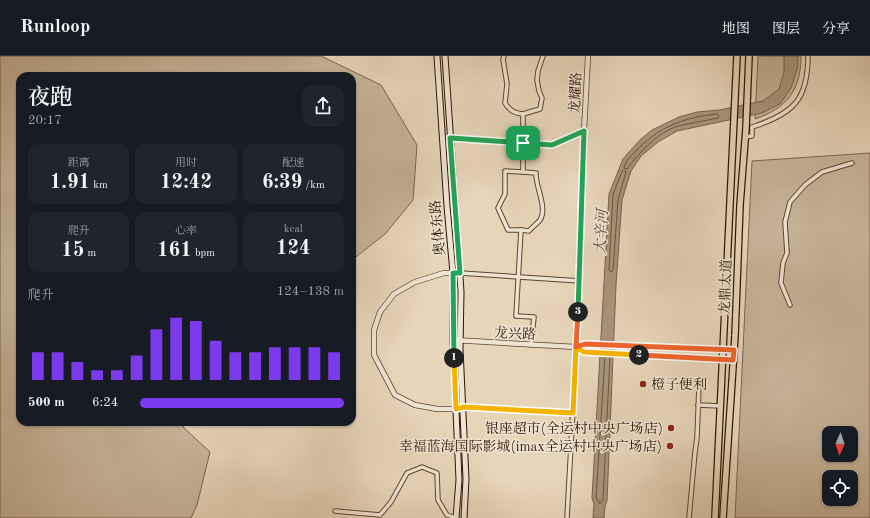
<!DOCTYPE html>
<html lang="zh">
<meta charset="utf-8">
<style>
body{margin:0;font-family:"Old Standard TT","Noto Serif SC",serif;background:#20242c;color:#f1f3f6;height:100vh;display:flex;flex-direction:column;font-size:15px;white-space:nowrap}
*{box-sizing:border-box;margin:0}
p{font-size:13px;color:#9ea1a6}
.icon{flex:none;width:22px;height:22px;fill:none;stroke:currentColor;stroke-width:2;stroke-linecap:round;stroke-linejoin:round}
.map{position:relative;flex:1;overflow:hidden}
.panel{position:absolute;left:16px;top:16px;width:340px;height:354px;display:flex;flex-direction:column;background:#171b24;border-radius:12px;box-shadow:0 1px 3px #0004}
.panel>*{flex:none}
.needle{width:26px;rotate:183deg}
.tools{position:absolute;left:822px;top:370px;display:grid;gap:8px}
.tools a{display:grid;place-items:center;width:36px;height:36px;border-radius:8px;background:#171b24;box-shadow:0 1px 3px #0004;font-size:20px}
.pin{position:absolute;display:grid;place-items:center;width:34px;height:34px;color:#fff;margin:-17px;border-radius:8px;box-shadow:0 2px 6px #0006}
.km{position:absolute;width:20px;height:20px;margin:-10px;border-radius:50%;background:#222;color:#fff;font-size:11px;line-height:20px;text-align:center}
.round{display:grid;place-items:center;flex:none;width:42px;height:42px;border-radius:12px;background:#20242c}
.overview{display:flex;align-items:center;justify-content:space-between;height:68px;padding:0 12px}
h1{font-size:22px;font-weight:600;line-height:30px}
.stats{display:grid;grid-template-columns:repeat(3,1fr);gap:6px;height:68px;padding:4px 12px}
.stats div{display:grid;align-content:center;border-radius:10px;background:#20242c;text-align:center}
.stats b{font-size:20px;font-weight:600}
.stats small{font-size:11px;font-weight:400}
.stats p{font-size:11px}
.chart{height:112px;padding:8px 12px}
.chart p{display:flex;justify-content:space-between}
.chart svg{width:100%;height:72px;margin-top:4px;stroke:#7c3aed;stroke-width:6}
ul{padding:0 12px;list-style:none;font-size:13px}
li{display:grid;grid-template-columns:64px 48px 1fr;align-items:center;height:30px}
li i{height:10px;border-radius:5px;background:#7c3aed}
header{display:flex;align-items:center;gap:24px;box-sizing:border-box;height:56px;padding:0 20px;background:#171b24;border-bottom:1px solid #363941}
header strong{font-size:19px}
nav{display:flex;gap:22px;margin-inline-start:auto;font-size:14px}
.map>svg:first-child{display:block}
.green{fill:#c7b49a;stroke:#7a644d;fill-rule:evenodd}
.water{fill:#a8947b;stroke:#77614a}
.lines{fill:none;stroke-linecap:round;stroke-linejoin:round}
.shore{stroke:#6a543e;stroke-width:1}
.minor-casing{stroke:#5c452e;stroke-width:5.5}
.tertiary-casing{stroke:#5c452e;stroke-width:6}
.secondary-casing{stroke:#2d1500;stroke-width:7}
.primary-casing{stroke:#2d1500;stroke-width:8}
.minor{stroke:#efe4d2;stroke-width:3.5}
.tertiary{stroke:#efe4d2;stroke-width:4.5}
.secondary{stroke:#efe4d2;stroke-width:5}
.primary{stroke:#e7d5ba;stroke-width:5.5}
.split-1-casing{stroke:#fff;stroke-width:8}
.split-2-casing{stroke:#fff;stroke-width:8}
.split-3-casing{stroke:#fff;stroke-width:8}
.split-4-casing{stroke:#fff;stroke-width:8}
.split-1{stroke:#22a559;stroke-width:5}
.split-2{stroke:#f5b400;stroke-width:5}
.split-3{stroke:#f0652b;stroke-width:5}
.split-4{stroke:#22a559;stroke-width:5}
.poi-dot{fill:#8f2418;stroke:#efe4d2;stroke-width:1.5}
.labels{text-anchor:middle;stroke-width:3;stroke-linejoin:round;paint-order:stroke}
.street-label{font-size:14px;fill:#2d1500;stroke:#efe4d2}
.poi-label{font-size:14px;fill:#2d1500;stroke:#efe4d2;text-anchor:end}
.water-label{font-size:15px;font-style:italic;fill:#5e4831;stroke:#efe4d2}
</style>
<header>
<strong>Runloop</strong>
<nav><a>地图</a><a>图层</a><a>分享</a></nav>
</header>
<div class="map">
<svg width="870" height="462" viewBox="0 0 870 462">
<rect width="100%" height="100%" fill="#e7d5ba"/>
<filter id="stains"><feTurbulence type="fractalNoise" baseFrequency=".005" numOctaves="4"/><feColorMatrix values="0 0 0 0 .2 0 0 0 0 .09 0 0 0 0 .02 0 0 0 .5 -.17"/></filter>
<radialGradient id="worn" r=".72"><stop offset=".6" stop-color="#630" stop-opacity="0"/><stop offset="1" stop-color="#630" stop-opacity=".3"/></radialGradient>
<g class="green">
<path d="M0,0H321L381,29L417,89L413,144L385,178L352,204V20H20V366H185L183,371L210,396L197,449L191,462H0Z"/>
<path d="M758,0H801C801,34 787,52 755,63Z"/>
<path d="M870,97V462H735L752,105ZM829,377H851V399H829ZM829,421H851V443H829Z"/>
</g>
<path class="water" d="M784,0H798V10L791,32L780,48L762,57L677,75L658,86L641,100L631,115L622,144L616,229L607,445L605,450L604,462H593L594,448L592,442L609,138L623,103L640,84L652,74L679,61L697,56L719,54L763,45L779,33L784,16Z"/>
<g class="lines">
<g class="shore">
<path d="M717,58L719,60L718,62C704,65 689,67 675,71C656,78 640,96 627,113L624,112C625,105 631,100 636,95C658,71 685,61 717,58Z"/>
<path d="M624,114L626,116L618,144L613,214L611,216L609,214L613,139L622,115Z"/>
<path d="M605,300L596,442L600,448L603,444L610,300"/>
</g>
<defs>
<g id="minor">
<path d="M504,0L503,3L507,28L505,47C510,55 514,57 523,58"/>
<path d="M745,81L752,80V71C793,58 808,44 808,0"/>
<path d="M521,174L529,175C532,171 537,168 540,164C548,152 535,130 536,117L523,116"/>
<path d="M453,217H460L580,225"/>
<path d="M790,249L781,227L783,207L787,197L785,166L790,146L805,129L822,116L852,107"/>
<path d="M531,289L534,261L516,260L521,174H508L498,152L505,138V115L523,116V58L540,53L542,42L539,35L537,24L538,15L543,0"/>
<path d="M698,349L721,350"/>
<path d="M456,353L464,351L573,357"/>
<path d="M335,455L380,459L391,446L407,417L422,411L437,417L438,444L447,459L456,462"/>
<path d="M567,462L580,225L584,75"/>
<path d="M689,462L695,396L697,382L699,330"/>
</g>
<g id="tertiary">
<path d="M450,82L552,89L584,75L588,0"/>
<path d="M453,217H444L415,226L394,238L380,256L374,274V299L395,339L415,349L437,353H456"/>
<path d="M453,284L576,291L585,288L734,294"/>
<path d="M576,291L584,296H589L733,304"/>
</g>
<g id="secondary">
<path d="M437,0L447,150L453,217V284L459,424L456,462"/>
<path d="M445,0L461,236L460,293L466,423L464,462"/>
</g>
<g id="primary">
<path d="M715,462L737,0"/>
<path d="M723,462L735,280L740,149L746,72L749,0"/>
</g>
</defs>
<use href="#minor" class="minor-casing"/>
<use href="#tertiary" class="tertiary-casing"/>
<use href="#secondary" class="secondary-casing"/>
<use href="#primary" class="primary-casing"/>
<use href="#minor" class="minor"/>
<use href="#tertiary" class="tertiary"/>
<use href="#secondary" class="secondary"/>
<use href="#primary" class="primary"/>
</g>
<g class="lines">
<defs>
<path id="split-1" d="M454,302L453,217H460L450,82L523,87"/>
<path id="split-2" d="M454,302L456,353L464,351L573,357L576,291L584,296L639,299"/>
<path id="split-3" d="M578,256L576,291L585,288L734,294L733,304L639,299"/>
<path id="split-4" d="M523,87L552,89L584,75L578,256"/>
</defs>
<use href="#split-1" class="split-1-casing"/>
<use href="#split-2" class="split-2-casing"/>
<use href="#split-3" class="split-3-casing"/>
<use href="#split-4" class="split-4-casing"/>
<use href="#split-1" class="split-1"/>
<use href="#split-2" class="split-2"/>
<use href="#split-3" class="split-3"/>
<use href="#split-4" class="split-4"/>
</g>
<g class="poi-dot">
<circle cx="643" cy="328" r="4"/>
<circle cx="671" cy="372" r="4"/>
<circle cx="670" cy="390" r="4"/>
</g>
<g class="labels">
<g class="street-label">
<text transform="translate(575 37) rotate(-87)" y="5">龙耀路</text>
<text transform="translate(437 172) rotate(-95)" y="5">奥体东路</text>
<text transform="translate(725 231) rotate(-88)" y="5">龙鼎大道</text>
<text transform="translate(515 277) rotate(3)" y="5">龙兴路</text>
</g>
<g class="poi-label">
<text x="651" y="333" text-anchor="start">橙子便利</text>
<text x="663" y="377">银座超市(全运村中央广场店)</text>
<text x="662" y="395">幸福蓝海国际影城(imax全运村中央广场店)</text>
</g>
<g class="water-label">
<text transform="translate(601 176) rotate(-87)" y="5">大辛河</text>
</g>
</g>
<rect width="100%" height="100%" filter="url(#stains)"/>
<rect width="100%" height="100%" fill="url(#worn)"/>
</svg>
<div class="tools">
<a><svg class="needle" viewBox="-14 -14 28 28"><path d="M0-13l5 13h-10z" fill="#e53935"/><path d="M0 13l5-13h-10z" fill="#9ea1a6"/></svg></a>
<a><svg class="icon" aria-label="locate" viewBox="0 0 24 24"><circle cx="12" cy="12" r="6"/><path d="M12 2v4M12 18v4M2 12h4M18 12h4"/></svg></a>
</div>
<div class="pin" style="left:523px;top:87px;background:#1e9e55"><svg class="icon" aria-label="arrive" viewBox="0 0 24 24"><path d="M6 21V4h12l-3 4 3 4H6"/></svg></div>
<b class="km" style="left:454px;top:302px">1</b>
<b class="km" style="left:639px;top:299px">2</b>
<b class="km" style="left:578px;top:256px">3</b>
<section class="panel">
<div class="overview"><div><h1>夜跑</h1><p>20:17</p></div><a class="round"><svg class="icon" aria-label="share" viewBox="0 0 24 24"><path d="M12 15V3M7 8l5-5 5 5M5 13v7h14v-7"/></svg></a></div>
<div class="stats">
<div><p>距离</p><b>1.91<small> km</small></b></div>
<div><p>用时</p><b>12:42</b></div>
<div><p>配速</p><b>6:39<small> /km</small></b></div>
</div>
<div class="stats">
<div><p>爬升</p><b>15<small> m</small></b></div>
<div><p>心率</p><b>161<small> bpm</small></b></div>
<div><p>kcal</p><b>124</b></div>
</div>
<div class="chart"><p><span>爬升</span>124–138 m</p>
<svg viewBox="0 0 160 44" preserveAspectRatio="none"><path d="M5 44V27M15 44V27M25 44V33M35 44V38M45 44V38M55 44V29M65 44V13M75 44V6M85 44V8M95 44V20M105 44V27M115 44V27M125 44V24M135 44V24M145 44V24M155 44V27"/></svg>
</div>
<ul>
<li><b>500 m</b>6:24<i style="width:100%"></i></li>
</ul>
</section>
</div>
